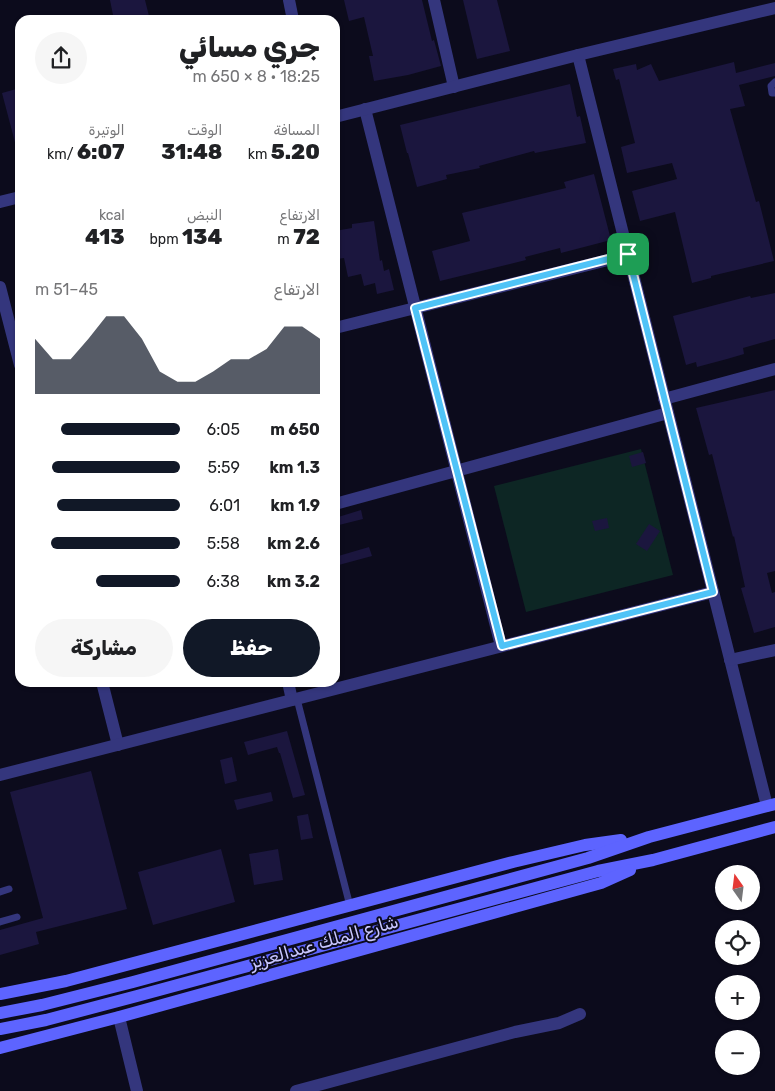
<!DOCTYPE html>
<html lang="ar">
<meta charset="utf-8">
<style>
body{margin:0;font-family:Rubik,Vazirmatn,sans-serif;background:#f6f6f6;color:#202124;direction:rtl;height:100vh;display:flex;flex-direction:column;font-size:19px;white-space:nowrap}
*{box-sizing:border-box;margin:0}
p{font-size:16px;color:#757577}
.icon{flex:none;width:28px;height:28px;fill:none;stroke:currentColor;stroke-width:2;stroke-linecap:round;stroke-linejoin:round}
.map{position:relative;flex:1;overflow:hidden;direction:ltr}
.drawer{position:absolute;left:15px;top:15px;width:325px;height:672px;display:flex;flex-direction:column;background:#fff;border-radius:15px;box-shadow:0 1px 4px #0004;direction:rtl}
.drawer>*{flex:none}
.needle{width:32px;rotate:346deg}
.controls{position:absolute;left:715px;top:865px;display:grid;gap:10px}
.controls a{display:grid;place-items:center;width:45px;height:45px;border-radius:50%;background:#fff;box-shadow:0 1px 4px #0004;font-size:25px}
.pin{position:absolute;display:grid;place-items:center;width:42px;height:42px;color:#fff;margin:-21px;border-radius:10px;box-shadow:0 2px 8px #0006}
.round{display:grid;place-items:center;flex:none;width:52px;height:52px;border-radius:26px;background:#f6f6f6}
.head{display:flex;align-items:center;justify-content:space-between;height:85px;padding:0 20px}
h1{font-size:28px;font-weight:800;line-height:38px}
.stats{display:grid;grid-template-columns:repeat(3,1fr);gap:8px;height:85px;padding:5px 20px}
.stats div{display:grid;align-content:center}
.stats b{font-size:21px;font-weight:800}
.stats small{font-size:14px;font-weight:400}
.stats p{font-size:14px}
.chart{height:140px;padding:10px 20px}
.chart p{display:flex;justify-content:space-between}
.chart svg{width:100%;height:90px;margin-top:5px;fill:#111827;opacity:.7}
.primary-button{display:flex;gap:10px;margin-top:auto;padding:10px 20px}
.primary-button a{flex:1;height:58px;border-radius:30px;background:#111827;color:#fff;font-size:20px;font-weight:800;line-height:58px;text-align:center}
.primary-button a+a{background:#f6f6f6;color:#202124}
ul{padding:0 20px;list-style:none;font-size:16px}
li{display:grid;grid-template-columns:80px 60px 1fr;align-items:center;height:38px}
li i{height:12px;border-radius:6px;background:#111827}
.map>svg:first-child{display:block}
.green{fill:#0d2624}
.building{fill:#1b163e}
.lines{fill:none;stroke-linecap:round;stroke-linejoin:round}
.lane{stroke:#34367d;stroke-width:7}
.street{stroke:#34367d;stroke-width:12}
.secondary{stroke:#5d64ff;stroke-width:12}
.route-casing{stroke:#fff;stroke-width:10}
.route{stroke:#4fc3f7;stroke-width:6}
.labels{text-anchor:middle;stroke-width:4;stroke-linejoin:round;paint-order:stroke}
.street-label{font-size:18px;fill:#c8c6ff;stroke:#0c0b1c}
</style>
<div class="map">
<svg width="775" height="1091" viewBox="0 0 775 1091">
<rect width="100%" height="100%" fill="#0c0b1c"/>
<path class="green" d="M641,449L673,575L526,612L494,486Z"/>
<g class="building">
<path d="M110,0H145L150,20H114Z"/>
<path d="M344,0H422L432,41L434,40L441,66L408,75L374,81L369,56H373L364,17L349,21Z"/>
<path d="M463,0H497L510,51L477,59Z"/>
<path d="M734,62L736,73L775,63V76L739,85L745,106L730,109L756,202L759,201L774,261L711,276V278L692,283L675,212L640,221L632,191L677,179L672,163L627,173L621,147L635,143L619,79L616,80L613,69L636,64L637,70L651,64L659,81Z"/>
<path d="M570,84L577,117L580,116L586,143L535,153L534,151L479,166L480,168L446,175L447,179L417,187L408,153H407L400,125Z"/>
<path d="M20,88V149L17,150L2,93Z"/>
<path d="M594,174L611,240L561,253L560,248L525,257L526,260L440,281L432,251L470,241L462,213L566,188L564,182Z"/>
<path d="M374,221L380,261L382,260L384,271L389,269L394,290L377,294L375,283L364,286L361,274L348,277L344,258L337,259L335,244V231L352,228V224Z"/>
<path d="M775,293V339L743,348L744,354L727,359L697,367L696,362L686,365L673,316L750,296L751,298Z"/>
<path d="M775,390V571L767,573L772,593L775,592V627L754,633L741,588L745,587L734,536L733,537L712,454L709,455L696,408Z"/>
<path d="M643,452L646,463L632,467L629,456Z"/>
<path d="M361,510L363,519L335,526V518Z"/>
<path d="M607,518L609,528L595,531L592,521Z"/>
<path d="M649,524L660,531L647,551L636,544Z"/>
<path d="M369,547L372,556L335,566V557Z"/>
<path d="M287,731L305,795L293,798L280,753H279L277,747L248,755L244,742Z"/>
<path d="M232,757L237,781L225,784L220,760Z"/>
<path d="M91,771L127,909L36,932L39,944L0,955V930L43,918L10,792Z"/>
<path d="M271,792L273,801L237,810L234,800Z"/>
<path d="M308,814L313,838L301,840L297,816Z"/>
<path d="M221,849L235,902L153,925L138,872Z"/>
<path d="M278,849L283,880L254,885L249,854Z"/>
</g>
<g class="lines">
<g class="lane">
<path d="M775,82L771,86L772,93H775"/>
<path d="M297,699L350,906"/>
<path d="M0,892L9,889"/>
<path d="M0,922L17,917"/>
</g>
<g class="street">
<path d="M289,0L293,20"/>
<path d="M434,0L454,87"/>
<path d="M578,55L767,806"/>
<path d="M365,109L501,646"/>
<path d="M335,117L578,55L775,8"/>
<path d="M0,202L20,197"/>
<path d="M0,287L20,365"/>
<path d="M335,328L628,255"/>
<path d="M664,399L775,369"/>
<path d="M335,504L668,413"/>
<path d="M730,660L775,650"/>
<path d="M102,682L118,745"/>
<path d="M288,682L292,700"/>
<path d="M0,775L713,592"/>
<path d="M119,1017L137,1091"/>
<path d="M296,1091L515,1032L559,1023L580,1014"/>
</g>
<g class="secondary">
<path d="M0,994L66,981L513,862L585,845L621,840"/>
<path d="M0,1013L42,1005L133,982L588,858L649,837L775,804"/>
<path d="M0,1029L46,1020L137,996L598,871L653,860L775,827"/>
<path d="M0,1048L119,1017L601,883L630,870"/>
</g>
</g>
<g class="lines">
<defs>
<path id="route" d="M628,254L713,592L502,646L415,308Z"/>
</defs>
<use href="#route" class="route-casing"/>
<use href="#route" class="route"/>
</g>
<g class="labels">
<g class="street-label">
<text transform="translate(324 942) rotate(-16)" y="6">شارع الملك عبدالعزيز</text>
</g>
</g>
</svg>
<div class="controls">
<a><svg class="needle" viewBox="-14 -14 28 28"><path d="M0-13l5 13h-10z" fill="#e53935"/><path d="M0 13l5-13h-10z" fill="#757577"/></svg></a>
<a><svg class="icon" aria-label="locate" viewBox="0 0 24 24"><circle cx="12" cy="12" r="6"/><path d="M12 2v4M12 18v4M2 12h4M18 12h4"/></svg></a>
<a>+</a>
<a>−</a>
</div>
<div class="pin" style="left:628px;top:254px;background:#1e9e55"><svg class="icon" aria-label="arrive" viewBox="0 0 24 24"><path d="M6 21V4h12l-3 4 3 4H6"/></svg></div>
<section class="drawer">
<div class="head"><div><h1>جري مسائي</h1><p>18:25 · 8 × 650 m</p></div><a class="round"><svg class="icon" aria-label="share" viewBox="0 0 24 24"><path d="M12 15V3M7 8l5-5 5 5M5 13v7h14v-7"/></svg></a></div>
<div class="stats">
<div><p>المسافة</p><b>5.20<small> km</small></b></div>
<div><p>الوقت</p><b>31:48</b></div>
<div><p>الوتيرة</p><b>6:07<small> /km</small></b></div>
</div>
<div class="stats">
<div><p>الارتفاع</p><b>72<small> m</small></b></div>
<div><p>النبض</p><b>134<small> bpm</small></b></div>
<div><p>kcal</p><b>413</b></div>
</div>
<div class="chart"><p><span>الارتفاع</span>45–51 m</p>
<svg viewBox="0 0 160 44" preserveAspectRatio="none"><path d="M0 44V17L10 27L20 27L30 17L40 6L50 6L60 17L70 33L80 38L90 38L100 33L110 27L120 27L130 22L140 11L150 11L160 17V44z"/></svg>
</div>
<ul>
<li><b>650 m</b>6:05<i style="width:82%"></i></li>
<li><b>1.3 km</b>5:59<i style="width:88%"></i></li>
<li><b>1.9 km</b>6:01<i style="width:85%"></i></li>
<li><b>2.6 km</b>5:58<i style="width:89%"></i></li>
<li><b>3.2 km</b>6:38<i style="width:58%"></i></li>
</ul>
<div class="primary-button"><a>حفظ</a><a>مشاركة</a></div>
</section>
</div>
